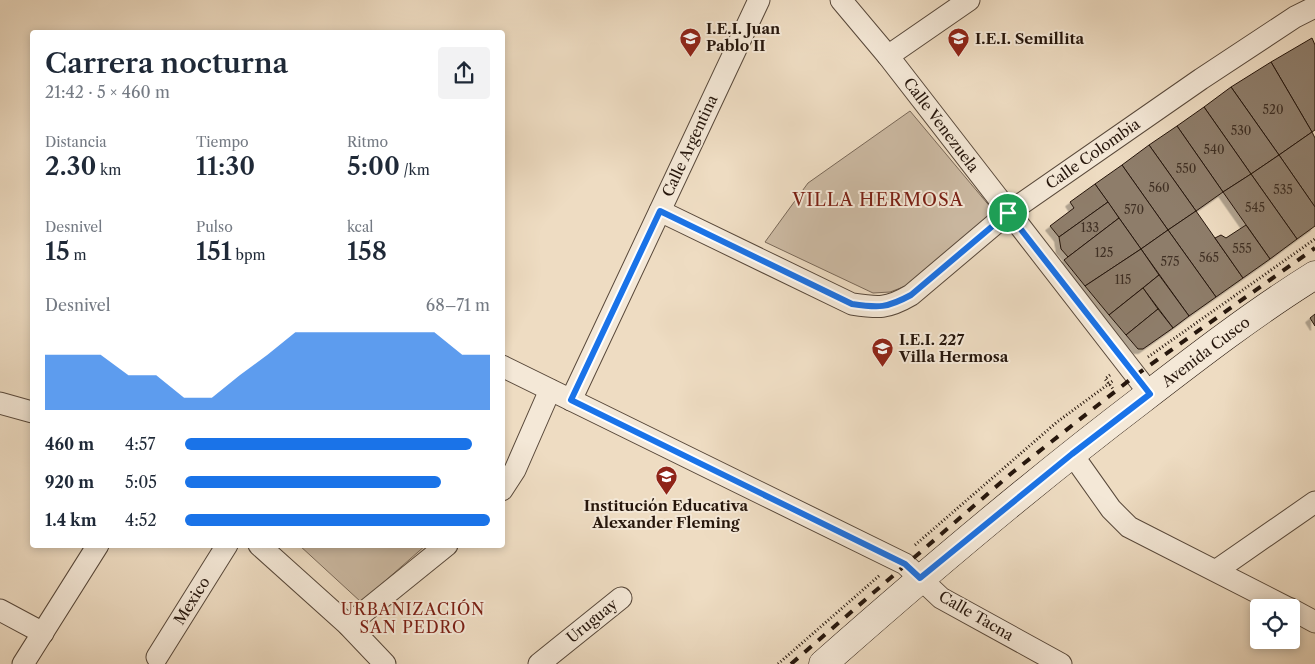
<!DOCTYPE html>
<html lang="es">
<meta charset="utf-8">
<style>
body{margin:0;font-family:"Libre Caslon Text",serif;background:#f2f2f3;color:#1f2937;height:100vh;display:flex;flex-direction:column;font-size:19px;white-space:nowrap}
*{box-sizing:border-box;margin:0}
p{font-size:16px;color:#747a83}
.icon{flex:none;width:28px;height:28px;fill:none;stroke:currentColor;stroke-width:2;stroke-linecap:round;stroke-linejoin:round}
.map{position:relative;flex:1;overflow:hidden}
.drawer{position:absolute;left:30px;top:30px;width:475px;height:518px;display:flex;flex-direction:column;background:#fff;border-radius:5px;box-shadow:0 2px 8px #0003}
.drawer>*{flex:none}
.buttons{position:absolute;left:1250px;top:599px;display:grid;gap:10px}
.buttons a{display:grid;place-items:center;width:50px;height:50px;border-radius:5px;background:#fff;box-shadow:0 2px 8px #0003;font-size:25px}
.pin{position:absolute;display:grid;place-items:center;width:42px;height:42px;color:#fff;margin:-21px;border:2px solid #fff;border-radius:50%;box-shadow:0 1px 5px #0007}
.round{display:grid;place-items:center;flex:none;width:52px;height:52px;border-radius:5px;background:#f2f2f3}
.summary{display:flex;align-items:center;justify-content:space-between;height:85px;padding:0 15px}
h1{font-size:28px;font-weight:600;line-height:38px}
.figures{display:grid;grid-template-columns:repeat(3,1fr);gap:8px;height:85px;padding:5px 15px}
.figures div{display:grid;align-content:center}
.figures b{font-size:25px;font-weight:600}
.figures small{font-size:14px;font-weight:400}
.figures p{font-size:14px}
.chart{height:140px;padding:10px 15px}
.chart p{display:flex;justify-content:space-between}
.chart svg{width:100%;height:90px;margin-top:5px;fill:#1a73e8;opacity:.7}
ul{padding:0 15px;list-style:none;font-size:16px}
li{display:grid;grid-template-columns:80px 60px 1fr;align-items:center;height:38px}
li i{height:12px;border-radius:6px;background:#1a73e8}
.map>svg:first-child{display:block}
.green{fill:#ccbaa3;stroke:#796858}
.building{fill:#8e7d6b;stroke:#26160c;filter:url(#shadow)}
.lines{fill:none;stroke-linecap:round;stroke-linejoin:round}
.minor-casing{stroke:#58483a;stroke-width:23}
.secondary-casing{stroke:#26160c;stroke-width:29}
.path{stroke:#26160c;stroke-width:3;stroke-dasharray:1 2.5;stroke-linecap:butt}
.minor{stroke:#f4e8d7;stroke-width:21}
.secondary{stroke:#f4e8d7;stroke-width:28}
.rail{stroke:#26160c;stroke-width:4;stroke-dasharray:9 9;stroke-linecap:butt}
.route-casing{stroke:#fff;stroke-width:10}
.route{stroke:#1a73e8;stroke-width:6}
.labels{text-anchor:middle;stroke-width:4;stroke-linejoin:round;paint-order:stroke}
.number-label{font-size:12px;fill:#403024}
.poi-label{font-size:15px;font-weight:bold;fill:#26160c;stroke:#f4e8d7;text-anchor:start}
.street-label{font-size:15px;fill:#26160c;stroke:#f4e8d7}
.neighbourhood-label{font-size:16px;letter-spacing:1px;fill:#7a1f14;stroke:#f4e8d7}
.quarter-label{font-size:18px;letter-spacing:1px;fill:#7a1f14;stroke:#f4e8d7}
</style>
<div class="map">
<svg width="1315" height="664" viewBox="0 0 1315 664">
<defs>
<filter id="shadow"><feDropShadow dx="-4.5" dy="4.5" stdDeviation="0" flood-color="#0004"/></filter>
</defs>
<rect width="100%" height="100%" fill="#eedcc2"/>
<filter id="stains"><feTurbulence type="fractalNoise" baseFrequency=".004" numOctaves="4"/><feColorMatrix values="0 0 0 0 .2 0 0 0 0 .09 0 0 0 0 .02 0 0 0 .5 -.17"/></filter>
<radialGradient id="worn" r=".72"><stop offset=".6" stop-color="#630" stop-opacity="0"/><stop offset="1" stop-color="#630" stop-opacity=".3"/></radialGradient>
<g class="green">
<path d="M910,111L997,215L906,286L890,292L873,293L765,242L808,183Z"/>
<path d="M299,545H426L361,602Z"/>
</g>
<g class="building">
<path d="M1312,38L1315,45V130L1312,132L1271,62Z"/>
<path d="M1271,62L1312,132L1279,155L1231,87Z"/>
<path d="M1231,87L1279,155L1251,174L1204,107Z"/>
<path d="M1204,107L1251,174L1223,192L1177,126Z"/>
<path d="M1177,126L1223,192L1196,211L1149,145Z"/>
<path d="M1312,132L1315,138V207L1279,155Z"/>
<path d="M1149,145L1196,211L1168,230L1122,165Z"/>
<path d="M1279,155L1315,207V226L1297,239L1251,174Z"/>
<path d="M1122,165L1168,230L1141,249L1095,184Z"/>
<path d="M1251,174L1297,239L1270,259L1223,192Z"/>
<path d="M1095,184L1108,202L1059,237L1050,226L1074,208L1070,202Z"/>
<path d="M1108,202L1119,218L1068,257L1061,249L1059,237Z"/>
<path d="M1196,211L1243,278L1216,297L1168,230Z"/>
<path d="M1119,218L1141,249L1085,286L1064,260Z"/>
<path d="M1246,225L1270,259L1243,278L1215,238L1221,235L1226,238Z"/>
<path d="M1168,230L1216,297L1189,316L1141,249Z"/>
<path d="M1141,249L1159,275L1109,315L1085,286Z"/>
<path d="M1159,275L1189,316L1173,328L1143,288Z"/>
<path d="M1143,288L1158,309L1126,335L1109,315Z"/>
<path d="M1158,309L1173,328L1143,349H1138L1126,335Z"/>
<path d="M1315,314V326L1310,318Z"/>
</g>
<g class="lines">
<defs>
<g id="minor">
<path d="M841,0L888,56L1150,394"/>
<path d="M888,56L969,0"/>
<path d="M660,211L852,304C879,308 887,309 911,295L1008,213L1201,79L1295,17L1315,7"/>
<path d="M502,366L905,564L941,598L1061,664"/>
<path d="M571,400L759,0"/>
<path d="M0,403L32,412"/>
<path d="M1072,454L1111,509L1129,527L1288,608"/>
<path d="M502,490L515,470L550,390"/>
<path d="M259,545L348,625L385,664"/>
<path d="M1217,570L1315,502"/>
<path d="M1291,609L1315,622"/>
<path d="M0,610L43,633"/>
<path d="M348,625L447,545"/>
<path d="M157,657L227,545"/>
<path d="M23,664L98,545"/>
<path d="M539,664L621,598"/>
</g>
<path id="secondary" d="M823,664C926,573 1031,484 1140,401C1197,357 1254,313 1315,275"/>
</defs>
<use href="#minor" class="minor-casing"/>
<use href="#secondary" class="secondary-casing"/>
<g class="path">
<path d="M1148,357L1315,239"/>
<path d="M1110,375L1105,379L1114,390"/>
<path d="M915,545L1057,422L1114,380"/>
<path d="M778,664L880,575"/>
</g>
<use href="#minor" class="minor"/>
<use href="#secondary" class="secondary"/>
<path class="rail" d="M791,664L1013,472L1136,375L1315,248"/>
</g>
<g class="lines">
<defs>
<path id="route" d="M660,211L852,304C879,308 887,308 911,295L1008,213L1150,394L1072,454L920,578L905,564L571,400Z"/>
</defs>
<use href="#route" class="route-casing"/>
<use href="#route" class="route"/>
</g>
<defs>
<symbol id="school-pin" viewBox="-11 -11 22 30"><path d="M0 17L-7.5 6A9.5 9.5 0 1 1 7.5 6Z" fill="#8f2418" stroke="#f4e8d7"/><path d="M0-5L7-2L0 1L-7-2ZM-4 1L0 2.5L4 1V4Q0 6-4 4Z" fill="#fff"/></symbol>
</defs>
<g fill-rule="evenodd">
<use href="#school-pin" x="678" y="26" width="25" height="34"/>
<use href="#school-pin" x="946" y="26" width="25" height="34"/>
<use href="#school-pin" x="870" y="336" width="25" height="34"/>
<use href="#school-pin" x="654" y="464" width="25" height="34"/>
</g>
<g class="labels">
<g class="number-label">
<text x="1273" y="114">520</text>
<text x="1241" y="135">530</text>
<text x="1214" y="154">540</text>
<text x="1186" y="173">550</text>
<text x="1159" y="192">560</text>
<text x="1283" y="194">535</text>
<text x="1255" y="212">545</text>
<text x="1134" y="214">570</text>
<text x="1090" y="232">133</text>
<text x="1242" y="253">555</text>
<text x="1104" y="257">125</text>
<text x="1209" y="262">565</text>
<text x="1170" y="266">575</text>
<text x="1123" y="284">115</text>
</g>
<g class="poi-label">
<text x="706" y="34">I.E.I. Juan<tspan x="706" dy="17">Pablo II</tspan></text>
<text x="975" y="44">I.E.I. Semillita</text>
<text x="899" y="345">I.E.I. 227<tspan x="899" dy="17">Villa Hermosa</tspan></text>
<text x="666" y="511" text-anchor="middle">Institución Educativa<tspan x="666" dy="17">Alexander Fleming</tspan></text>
</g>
<g class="street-label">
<text transform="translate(941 125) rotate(53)" y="5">Calle Venezuela</text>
<text transform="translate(690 146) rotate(-65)" y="5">Calle Argentina</text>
<text transform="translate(1093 154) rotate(-35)" y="5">Calle Colombia</text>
<text transform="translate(1206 352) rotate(-37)" y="5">Avenida Cusco</text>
<text transform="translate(192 601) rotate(-58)" y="5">Mexico</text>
<text transform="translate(976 616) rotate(30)" y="5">Calle Tacna</text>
<text transform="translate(592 621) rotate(-39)" y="5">Uruguay</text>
</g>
<g class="neighbourhood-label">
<text x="413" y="615">URBANIZACIÓN<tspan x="413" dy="18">SAN PEDRO</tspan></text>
</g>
<g class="quarter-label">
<text x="878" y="206">VILLA HERMOSA</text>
</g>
</g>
<rect width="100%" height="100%" filter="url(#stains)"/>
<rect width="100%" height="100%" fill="url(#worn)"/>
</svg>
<div class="buttons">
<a><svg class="icon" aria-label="locate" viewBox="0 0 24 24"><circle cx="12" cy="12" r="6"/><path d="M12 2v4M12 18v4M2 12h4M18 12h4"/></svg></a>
</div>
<div class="pin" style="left:1008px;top:213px;background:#1e9e55"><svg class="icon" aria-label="arrive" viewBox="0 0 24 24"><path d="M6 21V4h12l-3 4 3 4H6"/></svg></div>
<section class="drawer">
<div class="summary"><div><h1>Carrera nocturna</h1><p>21:42 · 5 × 460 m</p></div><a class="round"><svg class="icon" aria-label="share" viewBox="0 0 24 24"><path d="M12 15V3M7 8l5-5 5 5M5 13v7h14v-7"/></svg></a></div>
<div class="figures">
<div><p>Distancia</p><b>2.30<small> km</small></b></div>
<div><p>Tiempo</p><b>11:30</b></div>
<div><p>Ritmo</p><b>5:00<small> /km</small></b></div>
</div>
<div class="figures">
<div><p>Desnivel</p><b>15<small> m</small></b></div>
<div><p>Pulso</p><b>151<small> bpm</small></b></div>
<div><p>kcal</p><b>158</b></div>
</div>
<div class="chart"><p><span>Desnivel</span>68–71 m</p>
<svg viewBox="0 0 160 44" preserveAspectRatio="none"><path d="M0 44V17L10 17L20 17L30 27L40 27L50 38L60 38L70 27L80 17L90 6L100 6L110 6L120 6L130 6L140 6L150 17L160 17V44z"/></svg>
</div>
<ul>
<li><b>460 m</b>4:57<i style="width:94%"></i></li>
<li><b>920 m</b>5:05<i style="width:84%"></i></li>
<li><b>1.4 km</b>4:52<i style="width:100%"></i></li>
</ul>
</section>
</div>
